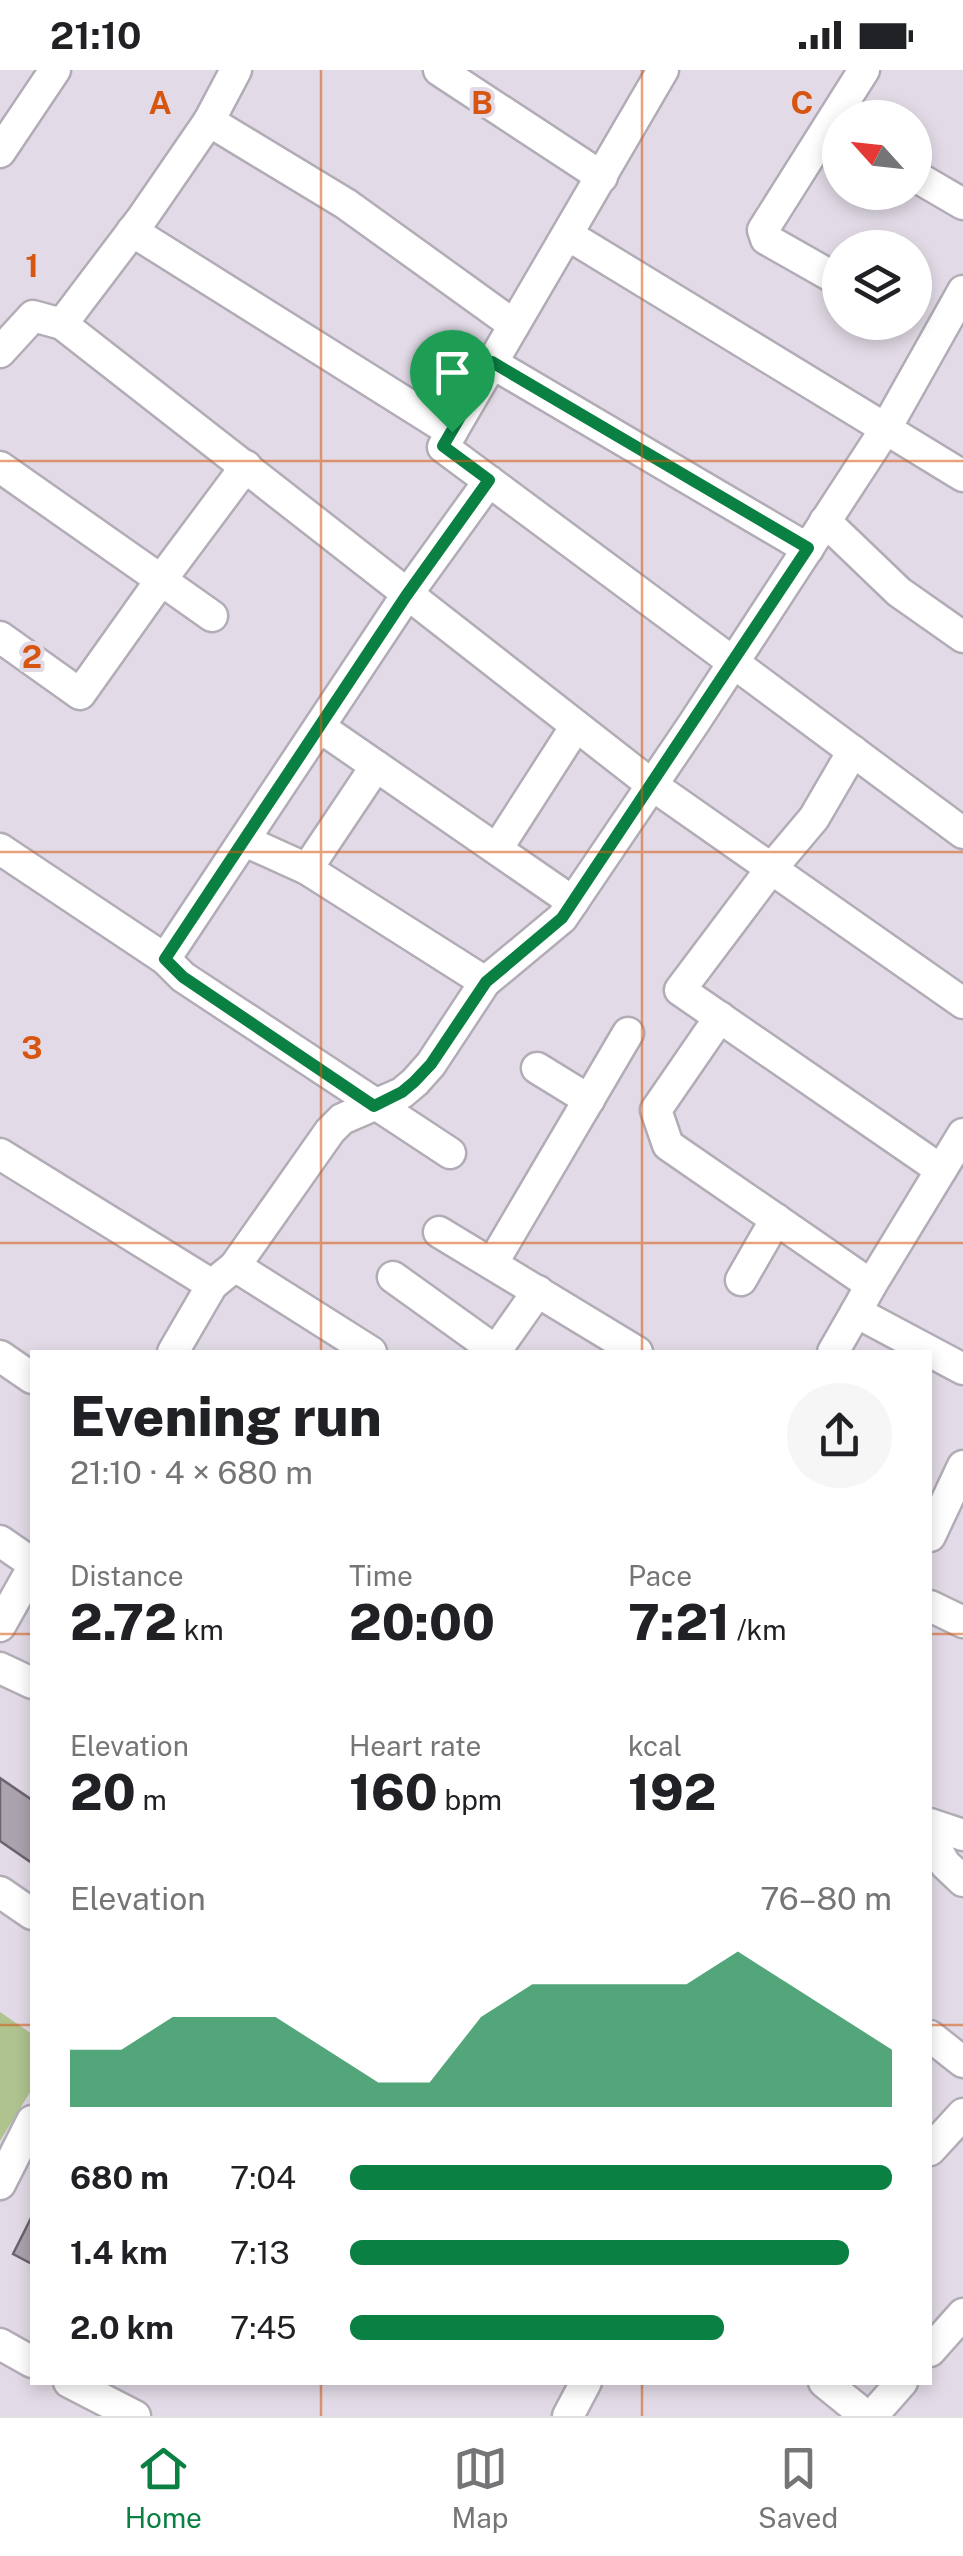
<!DOCTYPE html>
<meta charset="utf-8">
<style>
body{margin:0;font-family:"Public Sans",sans-serif;background:#f6f6f6;color:#202124;height:100vh;display:flex;flex-direction:column;font-size:38px;white-space:nowrap}
*{box-sizing:border-box;margin:0}
p{font-size:32px;color:#757577}
.icon{flex:none;width:55px;height:55px;fill:none;stroke:currentColor;stroke-width:2;stroke-linecap:round;stroke-linejoin:round}
.map{position:relative;flex:1;overflow:hidden}
.panel{position:absolute;left:30px;top:1280px;width:902px;height:1035px;display:flex;flex-direction:column;background:#fff;border-radius:0px;box-shadow:0 5px 15px #0003}
.panel>*{flex:none}
.needle{width:65px;rotate:297deg}
.controls{position:absolute;left:822px;top:30px;display:grid;gap:20px}
.controls a{display:grid;place-items:center;width:110px;height:110px;border-radius:50%;background:#fff;box-shadow:0 5px 15px #0003;font-size:50px}
.pin{position:absolute;display:grid;place-items:center;width:85px;height:85px;color:#fff;margin:-102px -42px;border-radius:50% 50% 50% 0;rotate:-45deg;box-shadow:0 0 10px #0007}
.pin .icon{rotate:45deg}
.round{display:grid;place-items:center;flex:none;width:105px;height:105px;border-radius:52px;background:#f6f6f6}
.head{display:flex;align-items:center;justify-content:space-between;height:170px;padding:0 40px}
h1{font-size:55px;font-weight:800;line-height:75px}
.metrics{display:grid;grid-template-columns:repeat(3,1fr);gap:15px;height:170px;padding:10px 40px}
.metrics div{display:grid;align-content:center}
.metrics b{font-size:50px;font-weight:800}
.metrics small{font-size:28px;font-weight:400}
.metrics p{font-size:28px}
.chart{height:280px;padding:20px 40px}
.chart p{display:flex;justify-content:space-between}
.chart svg{width:100%;height:180px;margin-top:10px;fill:#0b8043;opacity:.7}
ul{padding:0 40px;list-style:none;font-size:32px}
li{display:grid;grid-template-columns:160px 120px 1fr;align-items:center;height:75px}
li i{height:25px;border-radius:12px;background:#0b8043}
.status{display:flex;justify-content:space-between;align-items:center;height:70px;padding:0 50px;background:#fff;direction:ltr}
.status svg{height:28px;fill:currentColor}
.tabs{display:flex;justify-content:space-around;align-items:center;height:140px;border-top:2px solid #e0e0e0;background:#fff;font-size:28px;color:#757577}
.tabs a{display:grid;justify-items:center;gap:5px}
.tabs .current{color:#0b8043}
.map>svg:first-child{display:block}
.green{fill:#aec38e}
.building{fill:#aba3ad;stroke:#6b636d;stroke-width:2.5}
.lines{fill:none;stroke-linecap:round;stroke-linejoin:round}
.minor-casing{stroke:#b2acb7;stroke-width:35}
.minor{stroke:#fff;stroke-width:30}
.route-casing{stroke:#fff;stroke-width:20}
.route{stroke:#0b8043;stroke-width:12}
.grid{fill:none;stroke:#d65510;stroke-width:2.5;stroke-opacity:0.55}
.grid-label{font-size:32px;text-anchor:middle;font-weight:bold;fill:#d65510;stroke:#e2dbe7;stroke-width:8;stroke-linejoin:round;paint-order:stroke}
</style>
<div class="status"><b>21:10</b><svg viewBox="0 0 49 12"><path d="M0 12V9h3v3zM5 12V6h3v6zM10 12V3h3v9zM15 12V0h3v12zM26 1h20v11H26zM47 4h2v5h-2z"/></svg></div>
<div class="map">
<svg width="963" height="2346" viewBox="0 0 963 2346">
<rect width="100%" height="100%" fill="#e2dbe7"/>
<path class="green" d="M0,1942L32,1964V2019L0,2071Z"/>
<g class="building">
<path d="M0,1708L32,1730V1793L0,1771Z"/>
<path d="M32,2146V2194L13,2184Z"/>
</g>
<g class="lines">
<defs>
<g id="minor">
<path d="M439,0L602,107"/>
<path d="M663,0L443,377L963,763"/>
<path d="M209,51L236,0"/>
<path d="M0,82L55,0"/>
<path d="M915,106L963,134"/>
<path d="M132,161L452,362"/>
<path d="M568,165L963,406"/>
<path d="M840,211L766,169L763,160L864,0"/>
<path d="M62,254L652,715L963,933"/>
<path d="M0,282L33,246L62,254L143,147L209,51L346,134L514,255"/>
<path d="M492,293L808,479"/>
<path d="M0,397L161,510L246,396"/>
<path d="M825,451L899,522L963,567"/>
<path d="M0,567L80,624L161,510L212,546"/>
<path d="M321,658L573,832"/>
<path d="M853,681L814,748L771,799L680,920L941,1100"/>
<path d="M245,771L307,799L485,912"/>
<path d="M0,779L165,889"/>
<path d="M497,779L576,656"/>
<path d="M307,799L376,696"/>
<path d="M720,947L656,1040L668,1075L871,1215L963,1064"/>
<path d="M537,998L589,1030"/>
<path d="M450,1083L183,907L165,889L406,526L489,411"/>
<path d="M0,1084L212,1215"/>
<path d="M439,1162L637,1282"/>
<path d="M492,1194L628,963"/>
<path d="M235,1196L371,1282"/>
<path d="M393,1207L496,1281"/>
<path d="M741,1210L776,1149"/>
<path d="M871,1215L856,1242L963,1299"/>
<path d="M173,1282L212,1215L235,1196L330,1061L342,1049L402,1023L415,1012L431,994L485,912L562,848L694,653L885,360L963,221"/>
<path d="M495,1282L538,1221"/>
<path d="M833,1282L856,1242"/>
<path d="M0,1286L32,1308"/>
<path d="M930,1466L963,1396"/>
<path d="M0,1471L32,1493"/>
<path d="M930,1536L963,1552"/>
<path d="M0,1556L32,1499"/>
<path d="M0,1598L32,1613"/>
<path d="M930,1754L963,1765"/>
<path d="M930,1768L945,1794L963,1811"/>
<path d="M0,1822L32,1844"/>
<path d="M930,1966L963,1992"/>
<path d="M930,2080L963,2044"/>
<path d="M0,2114L32,2051"/>
<path d="M0,2274L32,2292"/>
<path d="M930,2281L963,2244"/>
<path d="M69,2312L135,2346"/>
<path d="M824,2312L866,2346"/>
<path d="M568,2346L586,2312"/>
<path d="M872,2346L902,2312"/>
</g>
</defs>
<use href="#minor" class="minor-casing"/>
<use href="#minor" class="minor"/>
</g>
<g class="lines">
<defs>
<path id="route" d="M492,292L808,478L562,848L486,912L431,994L414,1012L402,1022L374,1036L183,907L165,889L406,526L489,410L443,376Z"/>
</defs>
<use href="#route" class="route-casing"/>
<use href="#route" class="route"/>
</g>
<path class="grid" d="M321,0V1282M642,0V1282M0,391H963M0,782H963M0,1173H963M0,1564H32M930,1564H963M0,1955H32M930,1955H963M321,2312V2346M642,2312V2346"/>
<g class="grid-label">
<text x="160" y="44">A</text>
<text x="482" y="44">B</text>
<text x="802" y="44">C</text>
<text x="32" y="207">1</text>
<text x="32" y="598">2</text>
<text x="32" y="989">3</text>
</g>
</svg>
<div class="controls">
<a><svg class="needle" viewBox="-14 -14 28 28"><path d="M0-13l5 13h-10z" fill="#e53935"/><path d="M0 13l5-13h-10z" fill="#757577"/></svg></a>
<a><svg class="icon" aria-label="layers" viewBox="0 0 24 24"><path d="M12 4l9 5-9 5-9-5zM3 14l9 5 9-5"/></svg></a>
</div>
<div class="pin" style="left:452px;top:362px;background:#1e9e55"><svg class="icon" aria-label="arrive" viewBox="0 0 24 24"><path d="M6 21V4h12l-3 4 3 4H6"/></svg></div>
<section class="panel">
<div class="head"><div><h1>Evening run</h1><p>21:10 · 4 × 680 m</p></div><a class="round"><svg class="icon" aria-label="share" viewBox="0 0 24 24"><path d="M12 15V3M7 8l5-5 5 5M5 13v7h14v-7"/></svg></a></div>
<div class="metrics">
<div><p>Distance</p><b>2.72<small> km</small></b></div>
<div><p>Time</p><b>20:00</b></div>
<div><p>Pace</p><b>7:21<small> /km</small></b></div>
</div>
<div class="metrics">
<div><p>Elevation</p><b>20<small> m</small></b></div>
<div><p>Heart rate</p><b>160<small> bpm</small></b></div>
<div><p>kcal</p><b>192</b></div>
</div>
<div class="chart"><p><span>Elevation</span>76–80 m</p>
<svg viewBox="0 0 160 44" preserveAspectRatio="none"><path d="M0 44V30L10 30L20 22L30 22L40 22L50 30L60 38L70 38L80 22L90 14L100 14L110 14L120 14L130 6L140 14L150 22L160 30V44z"/></svg>
</div>
<ul>
<li><b>680 m</b>7:04<i style="width:100%"></i></li>
<li><b>1.4 km</b>7:13<i style="width:92%"></i></li>
<li><b>2.0 km</b>7:45<i style="width:69%"></i></li>
</ul>
</section>
</div>
<nav class="tabs">
<a class="current"><svg class="icon" aria-label="home" viewBox="0 0 24 24"><path d="M3 11l9-7 9 7M6 9v11h12V9"/></svg>Home</a>
<a><svg class="icon" aria-label="map" viewBox="0 0 24 24"><path d="M3 6l6-2 6 2 6-2v14l-6 2-6-2-6 2zM9 4v14M15 6v14"/></svg>Map</a>
<a><svg class="icon" aria-label="saved" viewBox="0 0 24 24"><path d="M7 4h10v16l-5-4-5 4z"/></svg>Saved</a>
</nav>
